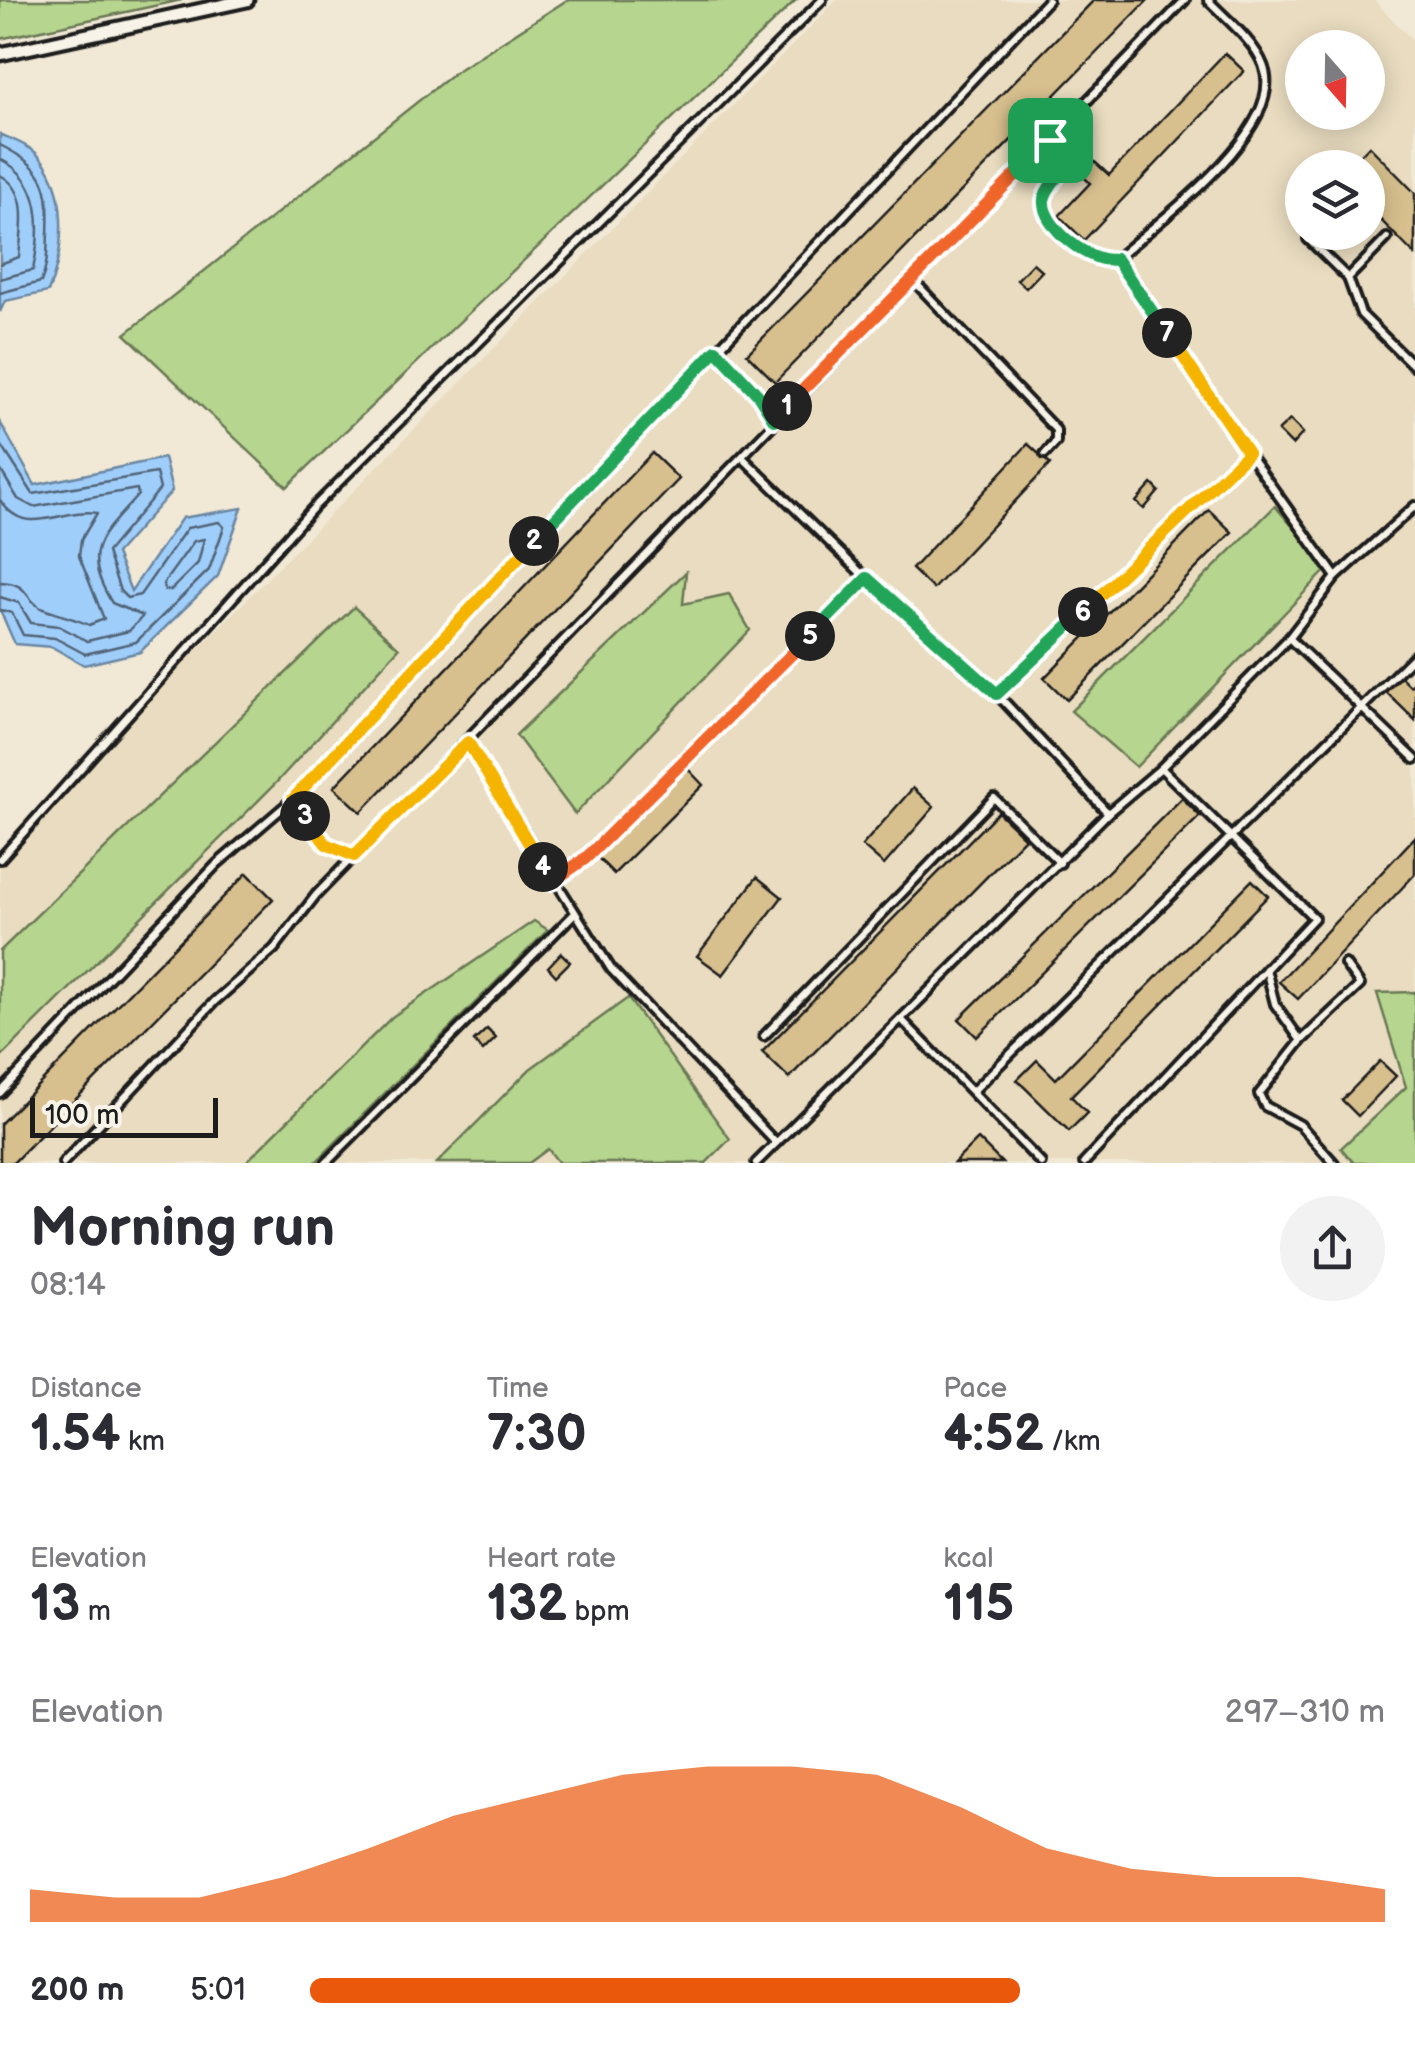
<!DOCTYPE html>
<meta charset="utf-8">
<style>
body{margin:0;font-family:"Balsamiq Sans",sans-serif;background:#f2f2f3;color:#2b2b33;height:100vh;display:flex;flex-direction:column;font-size:38px;white-space:nowrap}
*{box-sizing:border-box;margin:0}
p{font-size:32px;color:#7c7c81}
.icon{flex:none;width:55px;height:55px;fill:none;stroke:currentColor;stroke-width:2;stroke-linecap:round;stroke-linejoin:round}
.map{position:relative;height:1163px;overflow:hidden}
.sheet{display:flex;flex-direction:column;background:#fff;flex:1}
.sheet>*{flex:none}
.needle{width:65px;rotate:160deg}
.controls{position:absolute;left:1285px;top:30px;display:grid;gap:20px}
.controls a{display:grid;place-items:center;width:100px;height:100px;border-radius:50%;background:#fff;box-shadow:0 5px 25px #0003;font-size:50px}
.scale{position:absolute;left:30px;bottom:25px;width:188px;box-sizing:border-box;padding-left:10px;border:5px solid #1c1c1c;border-top:0;font-size:28px;line-height:35px;white-space:nowrap;color:#1c1c1c;-webkit-text-stroke:8px #f7f3e8;paint-order:stroke}
.pin{position:absolute;display:grid;place-items:center;width:85px;height:85px;color:#fff;margin:-42px;border-radius:20px;box-shadow:0 5px 15px #0006}
.km{position:absolute;width:50px;height:50px;margin:-25px;border-radius:50%;background:#222;color:#fff;font-size:28px;line-height:50px;text-align:center}
.round{display:grid;place-items:center;flex:none;width:105px;height:105px;border-radius:52px;background:#f2f2f3}
.headline{display:flex;align-items:center;justify-content:space-between;height:170px;padding:0 30px}
h1{font-size:55px;font-weight:700;line-height:75px}
.stats{display:grid;grid-template-columns:repeat(3,1fr);gap:15px;height:170px;padding:10px 30px}
.stats div{display:grid;align-content:center}
.stats b{font-size:50px;font-weight:700}
.stats small{font-size:28px;font-weight:400}
.stats p{font-size:28px}
.chart{height:280px;padding:20px 30px}
.chart p{display:flex;justify-content:space-between}
.chart svg{width:100%;height:180px;margin-top:10px;fill:#ea580c;opacity:.7}
ul{padding:0 30px;list-style:none;font-size:32px}
li{display:grid;grid-template-columns:160px 120px 1fr;align-items:center;height:75px}
li i{height:25px;border-radius:12px;background:#ea580c}
.map>svg:first-child{display:block}
.built{fill:#e9dcc0;fill-rule:evenodd}
.green{fill:#b6d58e;stroke:#697855;stroke-width:2.5}
.water{fill:#a0cefb;stroke:#6b87a2;stroke-width:2.5}
.lines{fill:none;stroke-linecap:round;stroke-linejoin:round}
.shore{stroke:#516375;stroke-width:2.5}
.building{fill:#d7bf8e;stroke:#1c1c1c;stroke-width:2.5}
.lane-casing{stroke:#1c1c1c;stroke-width:14}
.street-casing{stroke:#1c1c1c;stroke-width:19}
.lane{stroke:#f7f3e8;stroke-width:6}
.street{stroke:#f7f3e8;stroke-width:11}
.split-1-casing{stroke:#fff;stroke-width:20}
.split-2-casing{stroke:#fff;stroke-width:20}
.split-3-casing{stroke:#fff;stroke-width:20}
.split-4-casing{stroke:#fff;stroke-width:20}
.split-5-casing{stroke:#fff;stroke-width:20}
.split-6-casing{stroke:#fff;stroke-width:20}
.split-7-casing{stroke:#fff;stroke-width:20}
.split-8-casing{stroke:#fff;stroke-width:20}
.split-1{stroke:#f0652b;stroke-width:12}
.split-2{stroke:#22a559;stroke-width:12}
.split-3{stroke:#f5b400;stroke-width:12}
.split-4{stroke:#f5b400;stroke-width:12}
.split-5{stroke:#f0652b;stroke-width:12}
.split-6{stroke:#22a559;stroke-width:12}
.split-7{stroke:#f5b400;stroke-width:12}
.split-8{stroke:#22a559;stroke-width:12}
</style>
<div class="map">
<svg width="1415" height="1163" viewBox="0 0 1415 1163">
<rect width="100%" height="100%" fill="#f1e9d6"/>
<filter id="ink" filterUnits="userSpaceOnUse"><feTurbulence type="fractalNoise" baseFrequency=".01" numOctaves="2"/><feDisplacementMap in="SourceGraphic" scale="20" xChannelSelector="R" yChannelSelector="G"/><feConvolveMatrix kernelMatrix="1 2 1 2 8 2 1 2 1" color-interpolation-filters="sRGB"/></filter>
<g filter="url(#ink)">
<path class="built" d="M837,0H1374L1415,43V1163H0V850ZM1302,48H1368V112H1302ZM1302,168H1368V232H1302Z"/>
<g class="green">
<path d="M0,0H182L0,39Z"/>
<path d="M567,0H796L287,487L125,334L455,72Z"/>
<path d="M1275,506L1328,568L1136,767L1071,711Z"/>
<path d="M686,572L683,604L729,594L750,630L575,814L516,735Z"/>
<path d="M354,607L399,648L275,784L0,1058V951Z"/>
<path d="M534,921L548,930L315,1163H245L392,1017Z"/>
<path d="M1415,992V1163H1354L1341,1148L1406,1087L1377,993Z"/>
<path d="M628,998L730,1139L706,1163H559L548,1149L529,1163H437L530,1069Z"/>
</g>
<g class="water">
<path d="M0,134C11,139 26,144 35,152C70,185 65,251 48,292L5,301L0,312Z"/>
<path d="M0,422L35,485L164,458L172,491L116,554L131,591L182,518L242,508L218,576L140,652L84,665L52,647L15,644L0,610Z"/>
</g>
<g class="lines">
<g class="shore">
<path d="M0,145C46,168 50,185 48,234C47,251 48,266 41,282L0,293"/>
<path d="M0,159C43,180 42,227 33,270L0,279"/>
<path d="M0,175C31,191 21,229 19,257L0,264"/>
<path d="M0,443L33,494L156,473L160,489L107,552L120,591L127,598L140,595L187,528L219,522L224,527L209,570L136,642L85,654L55,638L23,635L12,613L0,610"/>
<path d="M0,469L18,499L33,507L137,489L138,495C102,536 79,549 112,603L143,616L129,631L87,641L59,626L31,623L19,603L0,597"/>
<path d="M0,500C26,540 62,507 97,513L81,540L79,556L104,619L89,625C79,620 43,610 41,608C23,597 29,583 0,582"/>
<path d="M204,539L198,563L171,590H165L163,584L194,541Z"/>
</g>
</g>
<g class="building">
<path d="M1094,0H1148L775,382L747,354Z"/>
<path d="M1225,53L1244,71L1084,240L1059,216L1090,183L1073,166L1085,153L1109,175Z"/>
<path d="M1369,146L1415,193V255L1368,207V168H1348Z"/>
<path d="M1033,263L1042,271L1026,288L1017,280Z"/>
<path d="M1290,420L1303,433L1292,445L1278,431Z"/>
<path d="M1028,444L1050,464L933,589L912,569Z"/>
<path d="M652,453L679,479L361,812L334,787Z"/>
<path d="M1152,484L1159,491L1144,509L1136,502Z"/>
<path d="M1209,510L1232,532L1067,700L1044,678Z"/>
<path d="M1400,676L1410,686L1415,682V720L1385,691Z"/>
<path d="M686,767L703,785L614,874L596,856Z"/>
<path d="M913,788L934,807L884,865L862,846Z"/>
<path d="M1182,798L1200,816L977,1037L959,1019Z"/>
<path d="M998,812L1025,838L789,1078L762,1052Z"/>
<path d="M1415,837V874L1298,999L1279,982Z"/>
<path d="M247,873L273,899L13,1163H0V1124Z"/>
<path d="M757,877L782,897L723,975L697,956Z"/>
<path d="M1252,880L1268,896L1071,1096L1087,1113L1069,1131L1017,1080L1037,1060L1056,1079Z"/>
<path d="M561,953L570,962L556,976L548,967Z"/>
<path d="M487,1029L496,1038L483,1051L474,1041Z"/>
<path d="M1380,1061L1396,1076L1358,1116L1342,1100Z"/>
<path d="M978,1139L1002,1163H954Z"/>
</g>
<g class="lines">
<defs>
<g id="lane">
<path d="M1049,140L1065,167C1059,176 1046,188 1044,200C1041,226 1092,266 1116,259"/>
<path d="M1308,239L1348,278L1361,314L1415,367"/>
<path d="M911,278L1056,430V442L1045,454"/>
<path d="M1348,278L1387,238"/>
<path d="M716,350L759,396L774,420"/>
<path d="M1248,453L1336,577"/>
<path d="M742,457L867,579L997,694L1108,813"/>
<path d="M1289,638L1415,759"/>
<path d="M997,694L1248,453L1116,259C1158,221 1289,128 1263,65C1254,41 1225,18 1208,0"/>
<path d="M468,742L611,969L776,1143"/>
<path d="M293,799L326,844L354,856"/>
<path d="M0,859L314,507L822,0"/>
<path d="M552,882L586,858L867,579"/>
<path d="M1266,969L1275,1004L1301,1041"/>
<path d="M901,1019L1041,1163"/>
<path d="M764,1036L994,798L1060,863"/>
<path d="M973,1091L1415,655"/>
<path d="M0,1093L217,864L293,799L1048,0"/>
<path d="M63,1163L215,1001L274,949L316,895L1185,0"/>
<path d="M326,1163L573,915"/>
<path d="M756,1163L1108,813L1161,768L1289,638L1336,577L1415,506"/>
<path d="M1084,1163L1314,918L1161,768"/>
<path d="M1334,1163L1300,1125L1265,1106L1259,1094L1301,1041L1360,985L1345,964"/>
</g>
<path id="street" d="M0,54L247,0"/>
</defs>
<use href="#lane" class="lane-casing"/>
<use href="#street" class="street-casing"/>
<use href="#lane" class="lane"/>
<use href="#street" class="street"/>
</g>
</g>
<g class="lines" filter="url(#ink)">
<defs>
<path id="split-1" d="M787,406L1050,140"/>
<path id="split-2" d="M534,541L716,350L759,396L774,420L787,406"/>
<path id="split-3" d="M305,816L293,799L534,541"/>
<path id="split-4" d="M305,816L326,844L354,856L468,742L543,867"/>
<path id="split-5" d="M543,867L552,882L586,858L810,636"/>
<path id="split-6" d="M810,636L867,578L997,694L1083,612"/>
<path id="split-7" d="M1083,612L1248,453L1167,333"/>
<path id="split-8" d="M1050,140L1065,166C1059,176 1046,188 1044,200C1041,226 1092,266 1116,259L1167,333"/>
</defs>
<use href="#split-1" class="split-1-casing"/>
<use href="#split-2" class="split-2-casing"/>
<use href="#split-3" class="split-3-casing"/>
<use href="#split-4" class="split-4-casing"/>
<use href="#split-5" class="split-5-casing"/>
<use href="#split-6" class="split-6-casing"/>
<use href="#split-7" class="split-7-casing"/>
<use href="#split-8" class="split-8-casing"/>
<use href="#split-1" class="split-1"/>
<use href="#split-2" class="split-2"/>
<use href="#split-3" class="split-3"/>
<use href="#split-4" class="split-4"/>
<use href="#split-5" class="split-5"/>
<use href="#split-6" class="split-6"/>
<use href="#split-7" class="split-7"/>
<use href="#split-8" class="split-8"/>
</g>
</svg>
<div class="controls">
<a><svg class="needle" viewBox="-14 -14 28 28"><path d="M0-13l5 13h-10z" fill="#e53935"/><path d="M0 13l5-13h-10z" fill="#7c7c81"/></svg></a>
<a><svg class="icon" aria-label="layers" viewBox="0 0 24 24"><path d="M12 4l9 5-9 5-9-5zM3 14l9 5 9-5"/></svg></a>
</div>
<div class="scale">100 m</div>
<div class="pin" style="left:1050px;top:140px;background:#1e9e55"><svg class="icon" aria-label="arrive" viewBox="0 0 24 24"><path d="M6 21V4h12l-3 4 3 4H6"/></svg></div>
<b class="km" style="left:787px;top:406px">1</b>
<b class="km" style="left:534px;top:541px">2</b>
<b class="km" style="left:305px;top:816px">3</b>
<b class="km" style="left:543px;top:867px">4</b>
<b class="km" style="left:810px;top:636px">5</b>
<b class="km" style="left:1083px;top:612px">6</b>
<b class="km" style="left:1167px;top:333px">7</b>
</div>
<section class="sheet">
<div class="headline"><div><h1>Morning run</h1><p>08:14</p></div><a class="round"><svg class="icon" aria-label="share" viewBox="0 0 24 24"><path d="M12 15V3M7 8l5-5 5 5M5 13v7h14v-7"/></svg></a></div>
<div class="stats">
<div><p>Distance</p><b>1.54<small> km</small></b></div>
<div><p>Time</p><b>7:30</b></div>
<div><p>Pace</p><b>4:52<small> /km</small></b></div>
</div>
<div class="stats">
<div><p>Elevation</p><b>13<small> m</small></b></div>
<div><p>Heart rate</p><b>132<small> bpm</small></b></div>
<div><p>kcal</p><b>115</b></div>
</div>
<div class="chart"><p><span>Elevation</span>297–310 m</p>
<svg viewBox="0 0 160 44" preserveAspectRatio="none"><path d="M0 44V36L10 38L20 38L30 33L40 26L50 18L60 13L70 8L80 6L90 6L100 8L110 16L120 26L130 31L140 33L150 33L160 36V44z"/></svg>
</div>
<ul>
<li><b>200 m</b>5:01<i style="width:66%"></i></li>
</ul>
</section>
